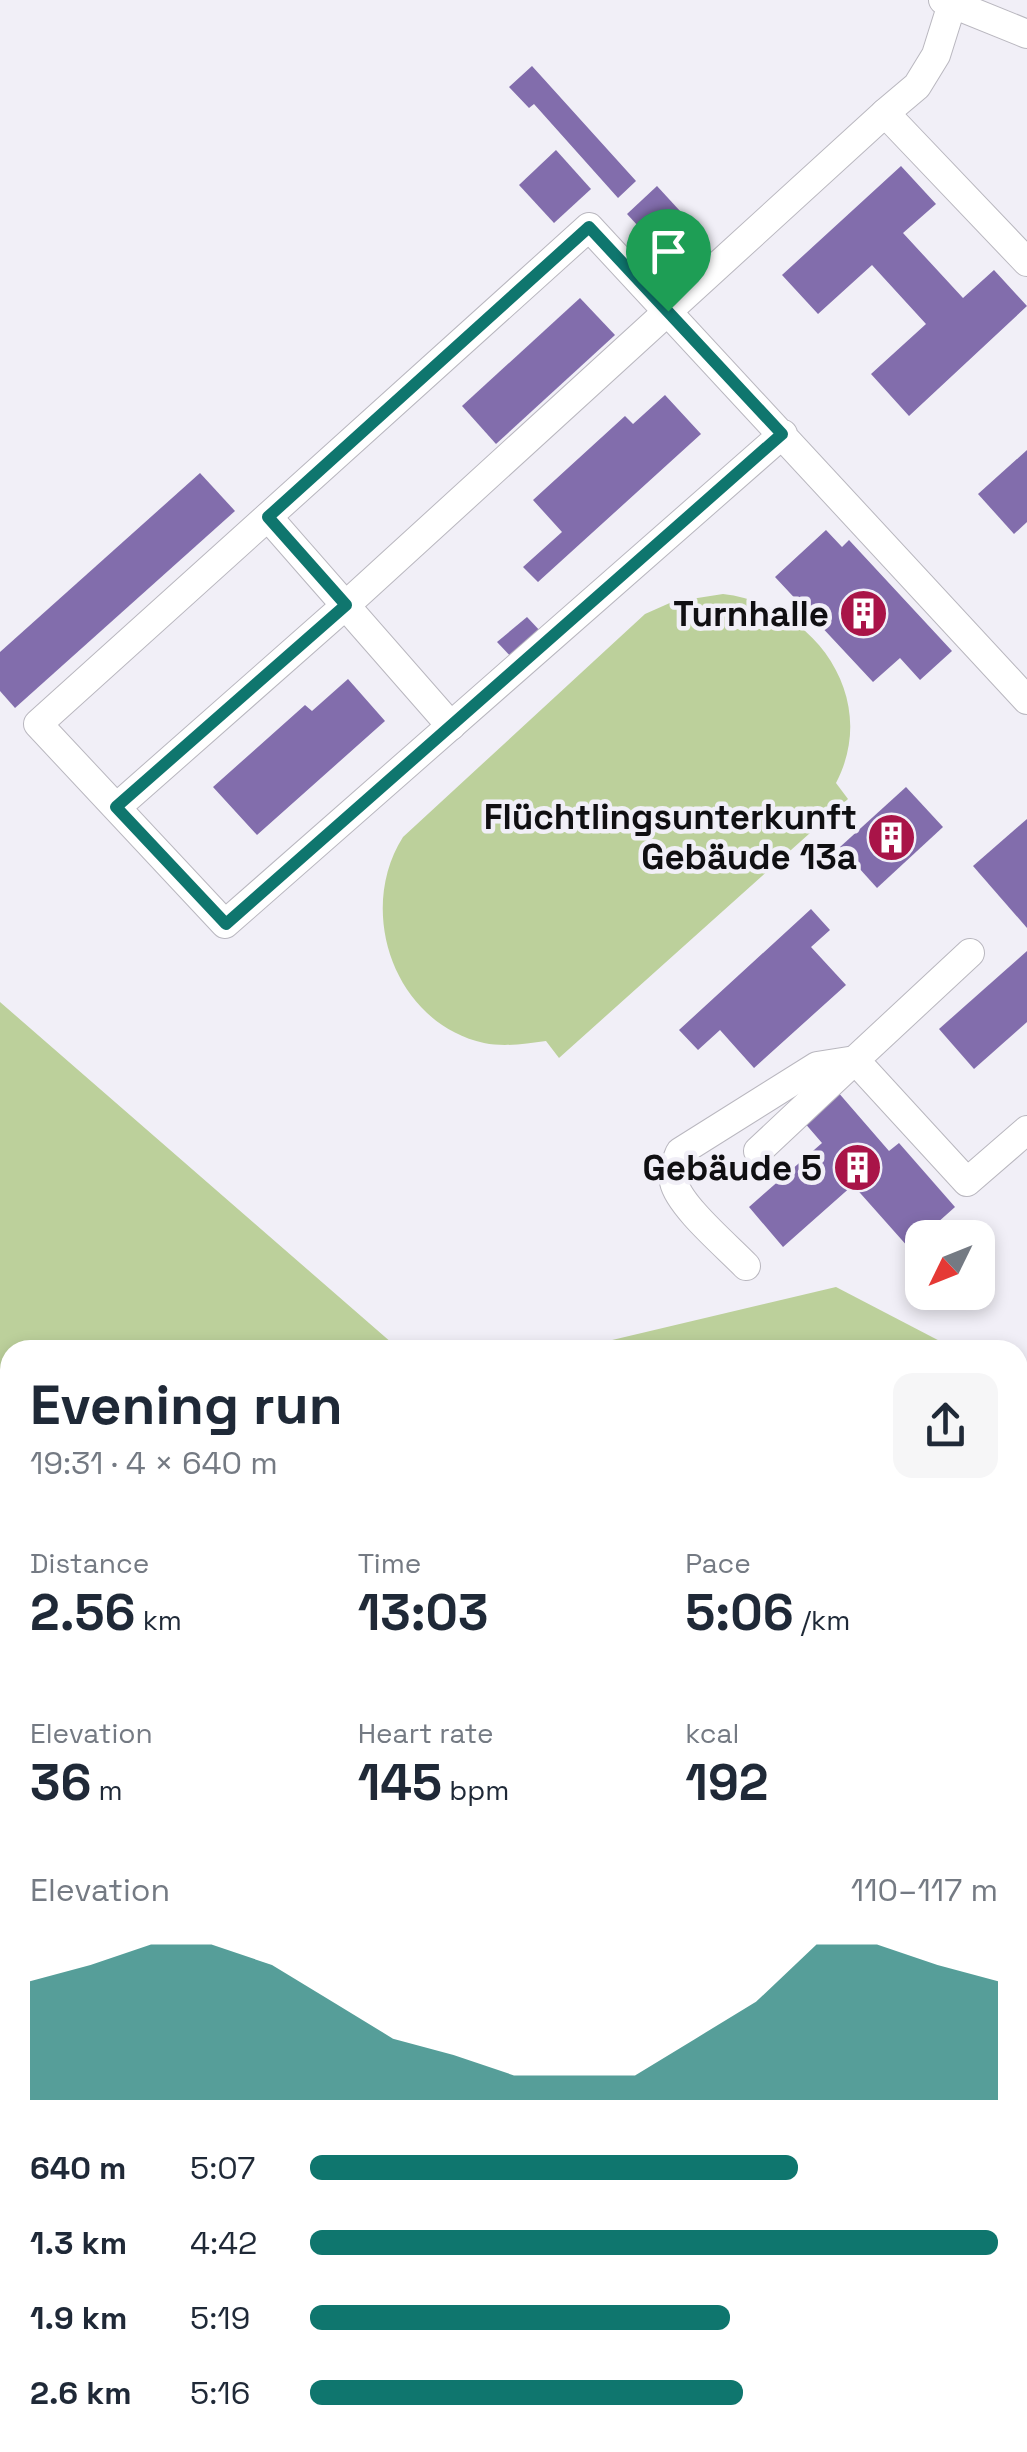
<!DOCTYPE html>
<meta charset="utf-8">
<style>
body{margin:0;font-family:"Space Grotesk",sans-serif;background:#f6f6f7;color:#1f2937;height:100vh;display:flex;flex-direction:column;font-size:38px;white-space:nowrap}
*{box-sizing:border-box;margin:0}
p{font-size:32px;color:#747a83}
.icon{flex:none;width:55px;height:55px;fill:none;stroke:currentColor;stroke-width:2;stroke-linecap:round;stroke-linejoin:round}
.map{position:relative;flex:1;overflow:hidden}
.sheet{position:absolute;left:0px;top:1340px;width:1028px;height:1112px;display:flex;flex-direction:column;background:#fff;border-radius:30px 30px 0 0;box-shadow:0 5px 15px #0003}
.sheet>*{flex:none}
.needle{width:65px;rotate:227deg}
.controls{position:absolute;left:905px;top:1220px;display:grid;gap:20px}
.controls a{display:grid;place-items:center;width:90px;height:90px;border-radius:20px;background:#fff;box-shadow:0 5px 15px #0003;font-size:50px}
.pin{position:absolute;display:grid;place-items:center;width:85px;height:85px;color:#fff;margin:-102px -42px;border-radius:50% 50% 50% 0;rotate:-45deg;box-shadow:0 0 10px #0007}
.pin .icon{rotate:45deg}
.round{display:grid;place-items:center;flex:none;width:105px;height:105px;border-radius:20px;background:#f6f6f7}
.headline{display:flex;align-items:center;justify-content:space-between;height:170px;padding:0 30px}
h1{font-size:55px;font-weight:700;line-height:75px}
.stats{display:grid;grid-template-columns:repeat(3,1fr);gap:15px;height:170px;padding:10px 30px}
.stats div{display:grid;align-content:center}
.stats b{font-size:50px;font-weight:700}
.stats small{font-size:28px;font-weight:400}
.stats p{font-size:28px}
.chart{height:280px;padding:20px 30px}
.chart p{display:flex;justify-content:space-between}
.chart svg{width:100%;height:180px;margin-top:10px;fill:#0f766e;opacity:.7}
ul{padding:0 30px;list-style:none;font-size:32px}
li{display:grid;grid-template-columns:160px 120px 1fr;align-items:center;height:75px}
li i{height:25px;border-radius:12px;background:#0f766e}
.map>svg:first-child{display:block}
.green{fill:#bcd09b}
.building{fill:#826dac}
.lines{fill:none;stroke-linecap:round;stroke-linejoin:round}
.minor-casing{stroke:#b9b7bf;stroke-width:30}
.path{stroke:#acaab0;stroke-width:4;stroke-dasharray:8 5;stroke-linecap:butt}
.minor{stroke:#fff;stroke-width:28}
.route-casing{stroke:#fff;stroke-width:20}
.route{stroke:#0f766e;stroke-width:12}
.labels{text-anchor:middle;stroke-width:9;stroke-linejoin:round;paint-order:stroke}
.poi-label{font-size:35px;font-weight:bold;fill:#100f12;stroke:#f1eff7;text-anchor:end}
</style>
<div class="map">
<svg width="1027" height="2452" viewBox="0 0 1027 2452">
<rect width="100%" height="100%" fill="#f1eff7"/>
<g class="green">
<path d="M723,594C813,604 881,697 836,783L848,799L559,1058L546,1041C525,1044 504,1047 484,1043C394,1023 356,911 403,837L645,614L672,602Z"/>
<path d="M0,1002L400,1350H10V2442H780L792,2452H0Z"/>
<path d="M836,1287L957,1350H570Z"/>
<path d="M1018,1381L1027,1386V2128L1018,2133Z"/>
</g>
<g class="building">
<path d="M532,66L636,181L618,198L534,104L529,108L509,87Z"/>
<path d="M556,150L591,189L554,223L519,185Z"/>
<path d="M901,166L936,204L903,233L963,298L994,270L1027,306L909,416L871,374L926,324L872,265L818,314L782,275Z"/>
<path d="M657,186L680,211L650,239L627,214Z"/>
<path d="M580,298L615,335L496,444L462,406Z"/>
<path d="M665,395L701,434L538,582L523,567L562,532L533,500L625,416L633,424Z"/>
<path d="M1027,450V522L1014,534L978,494Z"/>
<path d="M200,473L235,511L15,708L0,691V652Z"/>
<path d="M826,530L842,547L849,540L952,651L920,680L900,658L873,682L775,577Z"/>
<path d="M527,617L542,633L513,659L497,642Z"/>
<path d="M348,679L385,721L257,835L213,787L305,705L312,711Z"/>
<path d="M906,787L943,827L877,888L840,847Z"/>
<path d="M1027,819V928L973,866Z"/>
<path d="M811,909L830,930L811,947L846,985L754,1068L720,1030L698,1050L679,1030Z"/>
<path d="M1027,951V1022L974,1069L939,1029Z"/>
<path d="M837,1091L889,1151L899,1143L955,1207L909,1248L853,1185L783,1247L749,1207L822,1143L803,1121Z"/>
</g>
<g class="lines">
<defs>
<g id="minor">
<path d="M943,0L1027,34"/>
<path d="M885,113L917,86L936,55L952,4"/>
<path d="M783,434L225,924L38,724L589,227L1027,700"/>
<path d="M268,517L451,726"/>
<path d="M117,807L346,605L885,113L1027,262"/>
<path d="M970,953L855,1060L967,1182L1027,1130"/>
<path d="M758,1151L855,1060"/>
<path d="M746,1266C728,1247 679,1206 674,1182C671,1171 676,1162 680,1152L817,1066L855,1060"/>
</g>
</defs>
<use href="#minor" class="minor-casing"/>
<g class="path">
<path d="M0,1443L10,1451"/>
<path d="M0,1926L10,1929"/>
<path d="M1018,2389L1027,2396"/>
<path d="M134,2452L140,2442"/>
</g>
<use href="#minor" class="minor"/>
</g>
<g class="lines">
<defs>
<path id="route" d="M589,227L782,434L226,924L116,807L346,605L268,517Z"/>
</defs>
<use href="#route" class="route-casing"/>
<use href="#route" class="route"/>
</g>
<defs>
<symbol id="building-disc" viewBox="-11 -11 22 22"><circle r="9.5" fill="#a91448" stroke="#f1eff7"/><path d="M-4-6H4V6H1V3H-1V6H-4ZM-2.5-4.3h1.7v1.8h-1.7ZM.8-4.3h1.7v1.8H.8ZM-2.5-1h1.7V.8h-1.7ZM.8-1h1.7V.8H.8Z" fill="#fff"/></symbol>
</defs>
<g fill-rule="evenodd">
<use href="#building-disc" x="836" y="586" width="55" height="55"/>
<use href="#building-disc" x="864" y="810" width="55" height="55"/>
<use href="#building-disc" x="830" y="1140" width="55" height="55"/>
</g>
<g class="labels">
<g class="poi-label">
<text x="829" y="626">Turnhalle</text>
<text x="857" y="829">Flüchtlingsunterkunft<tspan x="857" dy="40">Gebäude 13a</tspan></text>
<text x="822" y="1180">Gebäude 5</text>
</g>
</g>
</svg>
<div class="controls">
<a><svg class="needle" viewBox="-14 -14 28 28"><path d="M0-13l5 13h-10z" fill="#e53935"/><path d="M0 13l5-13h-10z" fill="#747a83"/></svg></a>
</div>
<div class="pin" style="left:668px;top:311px;background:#1e9e55"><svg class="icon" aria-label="arrive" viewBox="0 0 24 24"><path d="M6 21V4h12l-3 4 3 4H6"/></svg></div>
<section class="sheet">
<div class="headline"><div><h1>Evening run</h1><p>19:31 · 4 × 640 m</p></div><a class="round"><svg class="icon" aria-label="share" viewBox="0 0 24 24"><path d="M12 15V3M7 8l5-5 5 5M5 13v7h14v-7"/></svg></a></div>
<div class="stats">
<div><p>Distance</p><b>2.56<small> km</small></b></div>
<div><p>Time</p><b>13:03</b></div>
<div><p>Pace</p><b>5:06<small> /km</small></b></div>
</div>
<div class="stats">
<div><p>Elevation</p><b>36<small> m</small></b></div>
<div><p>Heart rate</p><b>145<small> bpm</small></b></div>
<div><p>kcal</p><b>192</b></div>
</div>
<div class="chart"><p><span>Elevation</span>110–117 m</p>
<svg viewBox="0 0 160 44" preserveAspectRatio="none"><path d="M0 44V15L10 11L20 6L30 6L40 11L50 20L60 29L70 33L80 38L90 38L100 38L110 29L120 20L130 6L140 6L150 11L160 15V44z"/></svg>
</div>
<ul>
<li><b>640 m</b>5:07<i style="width:71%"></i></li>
<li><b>1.3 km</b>4:42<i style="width:100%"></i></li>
<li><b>1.9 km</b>5:19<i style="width:61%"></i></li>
<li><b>2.6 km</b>5:16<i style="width:63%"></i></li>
</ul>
</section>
</div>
